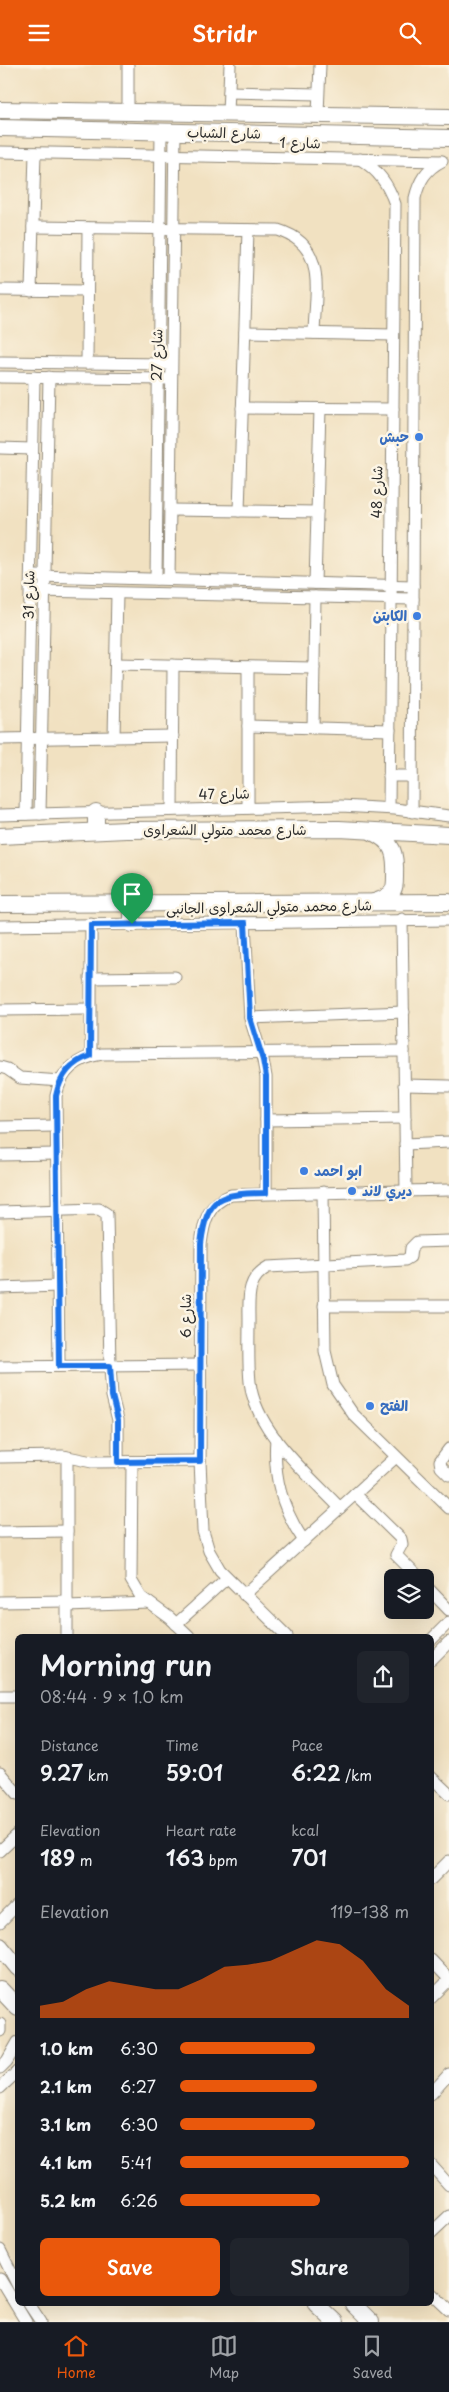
<!DOCTYPE html>
<meta charset="utf-8">
<style>
body{margin:0;font-family:"Playpen Sans","Playpen Sans Arabic",sans-serif;background:#20242c;color:#f1f3f6;height:100vh;display:flex;flex-direction:column;font-size:19px;white-space:nowrap}
*{box-sizing:border-box;margin:0}
p{font-size:16px;color:#9ea1a6}
.icon{flex:none;width:28px;height:28px;fill:none;stroke:currentColor;stroke-width:2;stroke-linecap:round;stroke-linejoin:round}
.map{position:relative;flex:1;overflow:hidden}
.side{position:absolute;left:15px;top:1569px;width:419px;height:672px;display:flex;flex-direction:column;background:#171b24;border-radius:8px;box-shadow:0 5px 20px #0002}
.side>*{flex:none}
.buttons{position:absolute;left:384px;top:1504px;display:grid;gap:10px}
.buttons a{display:grid;place-items:center;width:50px;height:50px;border-radius:8px;background:#171b24;box-shadow:0 5px 20px #0002;font-size:25px}
.pin{position:absolute;display:grid;place-items:center;width:42px;height:42px;color:#fff;margin:-51px -21px;border-radius:50% 50% 50% 0;rotate:-45deg;box-shadow:0 0 5px #0007}
.pin .icon{rotate:45deg}
.round{display:grid;place-items:center;flex:none;width:52px;height:52px;border-radius:8px;background:#20242c}
.headline{display:flex;align-items:center;justify-content:space-between;height:85px;padding:0 25px}
h1{font-size:28px;font-weight:600;line-height:38px}
.figures{display:grid;grid-template-columns:repeat(3,1fr);gap:8px;height:85px;padding:5px 25px}
.figures div{display:grid;align-content:center}
.figures b{font-size:21px;font-weight:600}
.figures small{font-size:14px;font-weight:400}
.figures p{font-size:14px}
.chart{height:140px;padding:10px 25px}
.chart p{display:flex;justify-content:space-between}
.chart svg{width:100%;height:90px;margin-top:5px;fill:#ea580c;opacity:.7}
.primary-button{display:flex;gap:10px;margin-top:auto;padding:10px 25px}
.primary-button a{flex:1;height:58px;border-radius:8px;background:#ea580c;color:#fff;font-size:20px;font-weight:600;line-height:58px;text-align:center}
.primary-button a+a{background:#20242c;color:#f1f3f6}
ul{padding:0 25px;list-style:none;font-size:16px}
li{display:grid;grid-template-columns:80px 60px 1fr;align-items:center;height:38px}
li i{height:12px;border-radius:6px;background:#ea580c}
header{display:flex;justify-content:space-between;align-items:center;height:65px;padding:0 25px;background:#ea580c;color:#fff;font-size:22px;font-weight:600}
.tab-bar{display:flex;justify-content:space-around;align-items:center;height:70px;border-top:1px solid #363941;background:#171b24;font-size:14px;color:#9ea1a6}
.tab-bar a{display:grid;justify-items:center;gap:2px}
.tab-bar .current{color:#ea580c}
.map>svg:first-child{display:block}
.lines{fill:none;stroke-linecap:round;stroke-linejoin:round}
.street-casing{stroke:#8e8676;stroke-width:13}
.secondary-casing{stroke:#8e8676;stroke-width:18}
.street{stroke:#fff;stroke-width:11}
.secondary{stroke:#fff;stroke-width:16}
.route-casing{stroke:#fff;stroke-width:10}
.route{stroke:#1a73e8;stroke-width:6}
.shop-dot{fill:#3f7fe0;stroke:#fcf5e5;stroke-width:2}
.labels{text-anchor:middle;stroke-width:5;stroke-linejoin:round;paint-order:stroke}
.street-label{font-size:14px;fill:#2b2b2b;stroke:#fcf5e5}
.shop-label{font-size:14px;font-weight:bold;fill:#366cbe;stroke:#fcf5e5;text-anchor:start}
</style>
<header><svg class="icon" aria-label="menu" viewBox="0 0 24 24"><path d="M4 6h16M4 12h16M4 18h16"/></svg>Stridr<svg class="icon" aria-label="search" viewBox="0 0 24 24"><circle cx="10" cy="10" r="6"/><path d="M15 15l6 6"/></svg></header>
<div class="map">
<svg width="449" height="2257" viewBox="0 0 449 2257">
<rect width="100%" height="100%" fill="#fcf5e5"/>
<filter id="ink" filterUnits="userSpaceOnUse"><feTurbulence type="fractalNoise" baseFrequency=".02" numOctaves="2"/><feDisplacementMap in="SourceGraphic" scale="10" xChannelSelector="R" yChannelSelector="G"/><feConvolveMatrix kernelMatrix="1 2 1 2 8 2 1 2 1" color-interpolation-filters="sRGB"/></filter>
<filter id="wash" filterUnits="userSpaceOnUse"><feTurbulence type="fractalNoise" baseFrequency=".0096" numOctaves="4" result="noise"/><feDisplacementMap in="SourceGraphic" scale="20" xChannelSelector="R" yChannelSelector="G"/><feGaussianBlur stdDeviation="1.12" result="paint"/><feColorMatrix in="noise" values="0 0 0 0 0 0 0 0 0 0 0 0 0 0 0 0 0 1.4 0 .05"/><feComposite in="paint" operator="in"/></filter>
<g filter="url(#wash)">
<rect width="100%" height="100%" fill="#f1e1c1"/>
</g>
<g filter="url(#ink)">
<g class="lines">
<defs>
<g id="street">
<path d="M128,0V47"/>
<path d="M229,27L318,29"/>
<path d="M228,48L230,0"/>
<path d="M318,49L320,0"/>
<path d="M0,87L441,96"/>
<path d="M360,94C378,105 388,119 395,139L389,743"/>
<path d="M33,162L278,165C328,180 315,227 314,268"/>
<path d="M0,225L87,226"/>
<path d="M31,226L35,88"/>
<path d="M245,267L393,270"/>
<path d="M0,297L165,299"/>
<path d="M87,298L88,163"/>
<path d="M0,312L166,314"/>
<path d="M242,343L393,344"/>
<path d="M0,383L32,384"/>
<path d="M170,445L317,447"/>
<path d="M239,446L248,165"/>
<path d="M37,511L413,521"/>
<path d="M156,514L161,67"/>
<path d="M169,514L175,67"/>
<path d="M315,518L320,344"/>
<path d="M37,526L413,534"/>
<path d="M116,599L314,603"/>
<path d="M248,602V743"/>
<path d="M248,661L390,665"/>
<path d="M313,663L315,532"/>
<path d="M114,672L117,528"/>
<path d="M0,674L173,671"/>
<path d="M389,711H412"/>
<path d="M172,745L173,600"/>
<path d="M412,747L415,133C419,116 426,104 442,96"/>
<path d="M26,749L34,312"/>
<path d="M40,749L49,312"/>
<path d="M0,750L341,741L395,744L449,751"/>
<path d="M402,854L406,1126"/>
<path d="M245,858L250,953L263,995L266,1012V1128"/>
<path d="M0,861L449,855"/>
<path d="M90,913L175,912"/>
<path d="M0,945L90,944"/>
<path d="M250,953L404,947"/>
<path d="M91,991V859"/>
<path d="M0,1002L7,1004L20,1013L60,1016"/>
<path d="M404,1020L449,1021"/>
<path d="M266,1055L405,1053"/>
<path d="M0,1062L56,1061"/>
<path d="M405,1079L449,1077"/>
<path d="M0,1090L57,1089"/>
<path d="M323,1127L325,1286L333,1320L353,1349L449,1443"/>
<path d="M0,1147L99,1144L107,1149L110,1301L112,1331L118,1355V1397"/>
<path d="M0,1223L59,1221"/>
<path d="M324,1241H449"/>
<path d="M59,1301L56,1031C61,1005 77,993 102,989L404,986"/>
<path d="M0,1302L201,1300"/>
<path d="M276,1374C273,1412 282,1444 304,1476"/>
<path d="M449,1384L440,1396L441,1402L449,1410"/>
<path d="M0,1392L63,1391L92,1397L200,1396"/>
<path d="M132,1397L131,1515L141,1532L170,1553L189,1571"/>
<path d="M355,1429L401,1474L402,1479L396,1490L418,1512"/>
<path d="M340,1443C308,1409 255,1366 250,1317C248,1297 249,1276 249,1255C249,1233 246,1214 268,1202L405,1195L410,1192L411,1183L417,1177L449,1176"/>
<path d="M0,1467L67,1466"/>
<path d="M425,1520L449,1545"/>
<path d="M244,1530L396,1392"/>
<path d="M0,1537L67,1536"/>
<path d="M67,1541L149,1538"/>
<path d="M176,1559L227,1513"/>
<path d="M67,1571V1392"/>
<path d="M287,1571L220,1505L209,1486L203,1466L200,1396L201,1179C204,1155 208,1139 231,1130L449,1125"/>
<path d="M431,1575L449,1557"/>
<path d="M431,1595L449,1577"/>
<path d="M0,1631H18"/>
<path d="M0,1708L18,1729"/>
<path d="M431,1712L449,1729"/>
<path d="M0,1786L18,1769"/>
<path d="M431,1814L449,1796"/>
<path d="M0,1857L18,1839"/>
<path d="M431,1895L449,1914"/>
<path d="M431,1933L449,1915"/>
<path d="M0,1959V1966"/>
<path d="M0,2003L7,1996L18,1977"/>
<path d="M0,2023L18,2006"/>
<path d="M431,2029L449,2009"/>
<path d="M431,2100L449,2120"/>
<path d="M431,2168L449,2151"/>
<path d="M0,2185L18,2221"/>
<path d="M0,2214L26,2257"/>
<path d="M431,2228L449,2245"/>
<path d="M29,2239L41,2257"/>
</g>
<g id="secondary">
<path d="M0,45L449,52"/>
<path d="M0,63L449,73"/>
<path d="M96,766V747"/>
<path d="M372,767C394,777 396,789 395,812C395,817 395,824 391,828C387,833 380,835 374,837"/>
<path d="M0,771L126,765L339,764L449,770"/>
<path d="M0,839L449,837"/>
<path d="M132,859V839"/>
<path d="M0,1881L18,1903"/>
<path d="M0,1924L18,1943"/>
<path d="M316,2239L335,2257"/>
<path d="M353,2239L371,2257"/>
</g>
</defs>
<use href="#street" class="street-casing"/>
<use href="#secondary" class="secondary-casing"/>
<use href="#street" class="street"/>
<use href="#secondary" class="secondary"/>
</g>
</g>
<g class="lines" filter="url(#ink)">
<defs>
<path id="route" d="M245,858L250,953L263,995L266,1012V1128C221,1129 207,1129 201,1179L200,1396L118,1397V1355L112,1331L110,1301H59L56,1031C60,1011 71,997 90,991L91,860Z"/>
</defs>
<use href="#route" class="route-casing"/>
<use href="#route" class="route"/>
</g>
<g class="shop-dot">
<circle cx="419" cy="372" r="5"/>
<circle cx="417" cy="551" r="5"/>
<circle cx="304" cy="1106" r="5"/>
<circle cx="352" cy="1126" r="5"/>
<circle cx="370" cy="1341" r="5"/>
</g>
<g class="labels">
<g class="street-label">
<text transform="translate(224 68) rotate(1)" y="5">شارع الشباب</text>
<text transform="translate(300 78) rotate(1)" y="5">شارع 1</text>
<text transform="translate(157 290) rotate(-89)" y="5">شارع 27</text>
<text transform="translate(377 427) rotate(-89)" y="5">شارع 48</text>
<text transform="translate(29 530) rotate(-89)" y="5">شارع 31</text>
<text transform="translate(224 729) rotate(-1)" y="5">شارع 47</text>
<text x="225" y="770">شارع محمد متولي الشعراوى</text>
<text transform="translate(269 842) rotate(-1)" y="5">شارع محمد متولي الشعراوى الجانبى</text>
<text transform="translate(186 1251) rotate(-90)" y="5">شارع 6</text>
</g>
<g class="shop-label">
<text x="409" y="377" text-anchor="end">حبش</text>
<text x="407" y="556" text-anchor="end">الكابتن</text>
<text x="314" y="1111">ابو احمد</text>
<text x="362" y="1131">ديري لاند</text>
<text x="380" y="1346">الفتح</text>
</g>
</g>
</svg>
<div class="buttons">
<a><svg class="icon" aria-label="layers" viewBox="0 0 24 24"><path d="M12 4l9 5-9 5-9-5zM3 14l9 5 9-5"/></svg></a>
</div>
<div class="pin" style="left:132px;top:859px;background:#1e9e55"><svg class="icon" aria-label="arrive" viewBox="0 0 24 24"><path d="M6 21V4h12l-3 4 3 4H6"/></svg></div>
<section class="side">
<div class="headline"><div><h1>Morning run</h1><p>08:44 · 9 × 1.0 km</p></div><a class="round"><svg class="icon" aria-label="share" viewBox="0 0 24 24"><path d="M12 15V3M7 8l5-5 5 5M5 13v7h14v-7"/></svg></a></div>
<div class="figures">
<div><p>Distance</p><b>9.27<small> km</small></b></div>
<div><p>Time</p><b>59:01</b></div>
<div><p>Pace</p><b>6:22<small> /km</small></b></div>
</div>
<div class="figures">
<div><p>Elevation</p><b>189<small> m</small></b></div>
<div><p>Heart rate</p><b>163<small> bpm</small></b></div>
<div><p>kcal</p><b>701</b></div>
</div>
<div class="chart"><p><span>Elevation</span>119–138 m</p>
<svg viewBox="0 0 160 44" preserveAspectRatio="none"><path d="M0 44V38L10 36L20 30L30 26L40 28L50 30L60 30L70 25L80 19L90 18L100 16L110 11L120 6L130 8L140 16L150 30L160 38V44z"/></svg>
</div>
<ul>
<li><b>1.0 km</b>6:30<i style="width:59%"></i></li>
<li><b>2.1 km</b>6:27<i style="width:60%"></i></li>
<li><b>3.1 km</b>6:30<i style="width:59%"></i></li>
<li><b>4.1 km</b>5:41<i style="width:100%"></i></li>
<li><b>5.2 km</b>6:26<i style="width:61%"></i></li>
</ul>
<div class="primary-button"><a>Save</a><a>Share</a></div>
</section>
</div>
<nav class="tab-bar">
<a class="current"><svg class="icon" aria-label="home" viewBox="0 0 24 24"><path d="M3 11l9-7 9 7M6 9v11h12V9"/></svg>Home</a>
<a><svg class="icon" aria-label="map" viewBox="0 0 24 24"><path d="M3 6l6-2 6 2 6-2v14l-6 2-6-2-6 2zM9 4v14M15 6v14"/></svg>Map</a>
<a><svg class="icon" aria-label="saved" viewBox="0 0 24 24"><path d="M7 4h10v16l-5-4-5 4z"/></svg>Saved</a>
</nav>
